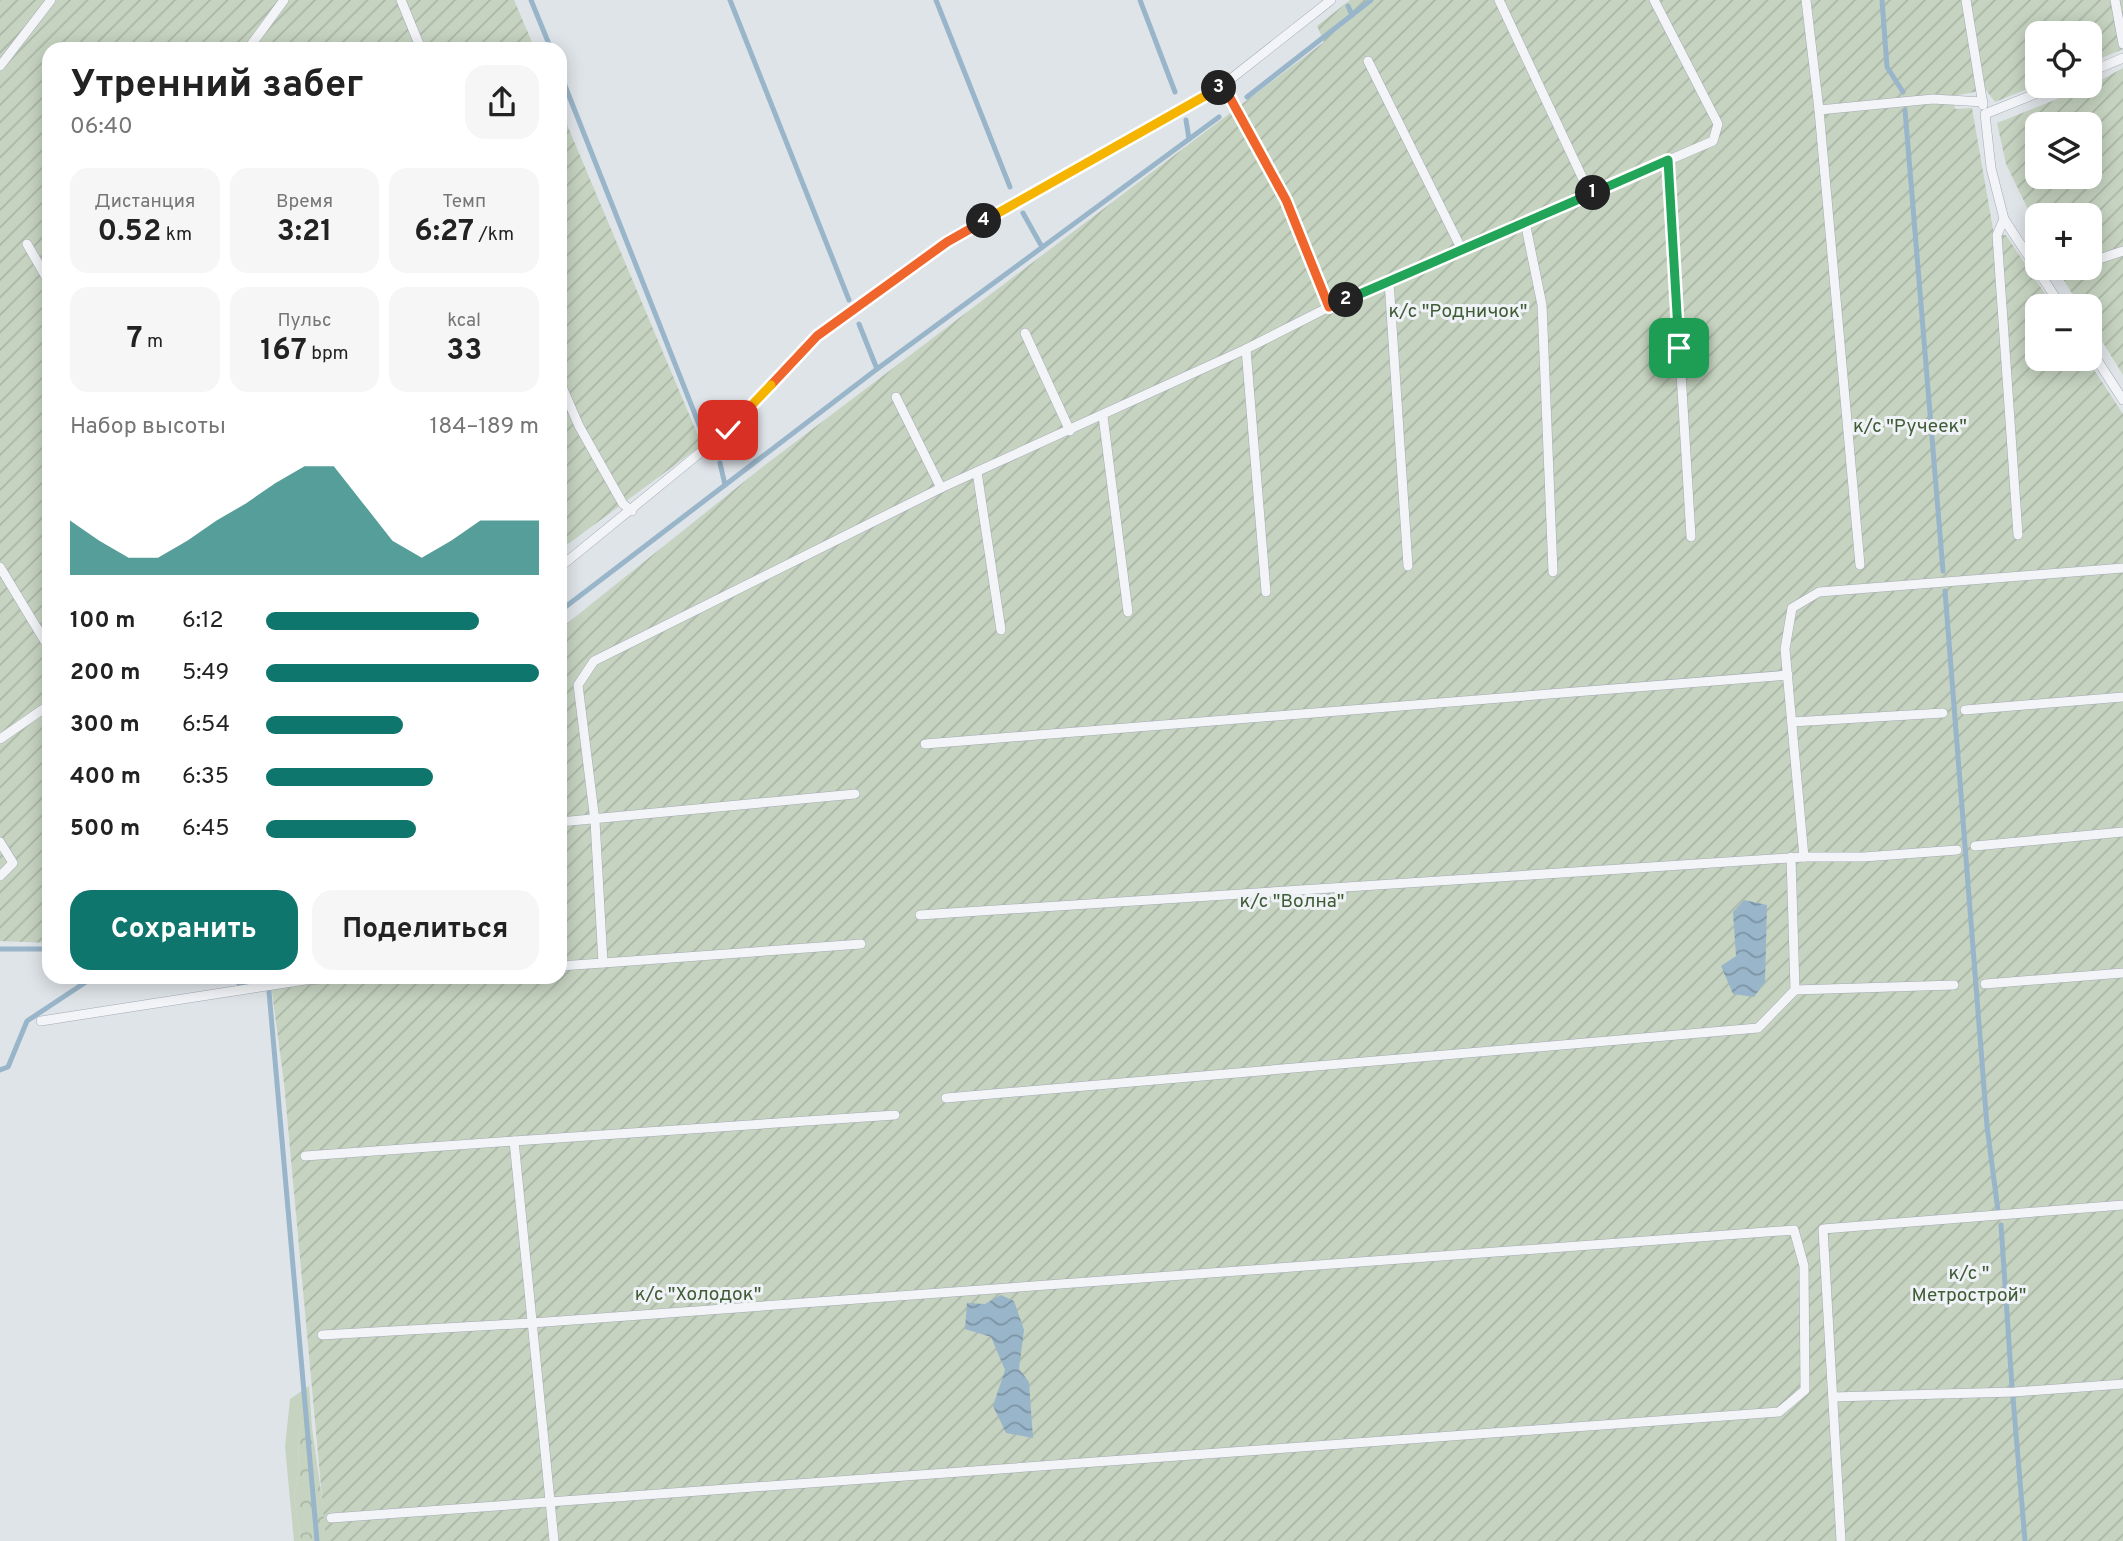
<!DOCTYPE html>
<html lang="ru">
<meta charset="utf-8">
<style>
body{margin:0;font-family:Overpass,sans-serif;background:#f6f6f6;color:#222;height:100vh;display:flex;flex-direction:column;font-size:26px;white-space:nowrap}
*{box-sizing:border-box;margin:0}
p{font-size:23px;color:#767676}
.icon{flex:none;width:38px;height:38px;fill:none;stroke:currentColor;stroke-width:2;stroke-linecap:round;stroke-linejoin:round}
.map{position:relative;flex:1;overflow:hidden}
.side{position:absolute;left:42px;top:42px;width:525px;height:942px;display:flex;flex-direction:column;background:#fff;border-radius:21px;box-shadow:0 4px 18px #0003}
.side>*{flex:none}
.controls{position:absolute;left:2025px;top:21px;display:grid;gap:14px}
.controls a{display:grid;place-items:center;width:77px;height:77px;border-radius:14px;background:#fff;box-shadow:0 4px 18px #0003;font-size:35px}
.pin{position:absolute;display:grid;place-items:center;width:60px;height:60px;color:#fff;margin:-30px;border-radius:14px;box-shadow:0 4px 10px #0006}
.km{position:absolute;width:35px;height:35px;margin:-18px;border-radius:50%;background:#222;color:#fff;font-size:19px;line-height:35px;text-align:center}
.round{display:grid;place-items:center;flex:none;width:74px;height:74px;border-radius:21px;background:#f6f6f6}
.summary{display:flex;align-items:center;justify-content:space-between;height:119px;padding:0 28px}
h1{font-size:38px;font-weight:700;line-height:52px}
.stats{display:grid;grid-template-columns:repeat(3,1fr);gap:10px;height:119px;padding:7px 28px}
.stats div{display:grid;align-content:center;border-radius:18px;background:#f6f6f6;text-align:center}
.stats b{font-size:30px;font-weight:700}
.stats small{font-size:19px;font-weight:400}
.stats p{font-size:19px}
.chart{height:196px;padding:14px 28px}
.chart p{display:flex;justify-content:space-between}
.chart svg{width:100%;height:126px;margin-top:7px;fill:#0f766e;opacity:.7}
.primary-button{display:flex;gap:14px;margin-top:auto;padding:14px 28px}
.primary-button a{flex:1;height:80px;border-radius:21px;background:#0f766e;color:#fff;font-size:28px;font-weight:700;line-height:80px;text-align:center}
.primary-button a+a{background:#f6f6f6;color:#222}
ul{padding:0 28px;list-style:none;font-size:23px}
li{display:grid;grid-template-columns:112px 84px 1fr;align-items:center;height:52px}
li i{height:18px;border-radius:9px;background:#0f766e}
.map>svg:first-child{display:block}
.green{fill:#c6d3c0}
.forest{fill:url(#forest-crowns)}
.garden{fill:url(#garden-furrows);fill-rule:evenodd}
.water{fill:url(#water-waves)}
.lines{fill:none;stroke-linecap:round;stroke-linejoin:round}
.stream{stroke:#99b5c9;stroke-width:5}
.service-casing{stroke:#a4abb3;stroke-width:10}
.service{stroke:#f2f4f7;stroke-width:9}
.split-1-casing{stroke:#fff;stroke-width:14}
.split-2-casing{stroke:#fff;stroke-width:14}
.split-3-casing{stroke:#fff;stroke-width:14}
.split-4-casing{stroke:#fff;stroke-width:14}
.split-5-casing{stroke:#fff;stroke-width:14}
.split-6-casing{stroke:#fff;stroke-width:14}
.split-1{stroke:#22a559;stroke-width:9}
.split-2{stroke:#22a559;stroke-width:9}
.split-3{stroke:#f0652b;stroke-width:9}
.split-4{stroke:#f5b400;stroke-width:9}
.split-5{stroke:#f0652b;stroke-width:9}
.split-6{stroke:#f5b400;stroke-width:9}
.labels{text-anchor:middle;stroke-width:6;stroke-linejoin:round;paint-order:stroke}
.park-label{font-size:19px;fill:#405c35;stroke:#eff2f6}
</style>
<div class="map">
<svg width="2123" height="1541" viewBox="0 0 2123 1541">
<defs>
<pattern id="forest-crowns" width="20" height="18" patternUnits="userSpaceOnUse" patternTransform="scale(1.75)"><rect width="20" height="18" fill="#c6d3c0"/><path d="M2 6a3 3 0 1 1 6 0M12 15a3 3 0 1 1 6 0" fill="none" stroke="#aab6a6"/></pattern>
<pattern id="garden-furrows" width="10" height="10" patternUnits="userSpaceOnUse" patternTransform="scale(1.75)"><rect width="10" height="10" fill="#c6d3c0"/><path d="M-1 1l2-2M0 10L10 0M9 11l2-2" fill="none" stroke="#aab6a6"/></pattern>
<pattern id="water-waves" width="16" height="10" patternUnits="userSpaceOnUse" patternTransform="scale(1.75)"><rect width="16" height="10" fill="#99b5c9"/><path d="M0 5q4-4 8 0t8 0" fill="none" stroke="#7d94a5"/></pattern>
</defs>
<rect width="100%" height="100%" fill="#dfe4e9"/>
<path class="green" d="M309,1386L312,1428L302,1422L298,1428L299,1470L294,1497L301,1541H294L285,1447L290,1399Z"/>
<path class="forest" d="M302,1422L312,1428L328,1541H301L294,1497L299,1470L298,1428Z"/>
<g class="garden">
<path d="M0,0H514L535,49H49V943L0,941Z"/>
<path d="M1350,0H2123V49L2090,63V33H2037V85L1995,102L1986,90L1953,96L1955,109L1972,108L1994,235H2006L2053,306H2037V359H2087L2123,414V1541H326L284,1083L270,977L560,976V629L765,465L1324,42L1317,26Z"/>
<path d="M2123,68V375L2090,322V306H2080L2056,268H2090V215H2037V228L2006,164L1997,123L2090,86ZM2037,124H2090V177H2037Z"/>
<path d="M560,108L702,445L560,550Z"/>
</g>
<g class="water">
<path d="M1744,900L1767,905L1765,982L1754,997L1733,994L1721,966L1736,956L1733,912Z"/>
<path d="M1001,1295L1014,1301L1024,1330L1019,1369L1029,1382L1033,1438L1006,1433L993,1406L1005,1370L991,1337L965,1329L967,1303L985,1304Z"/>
</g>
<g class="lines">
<g class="stream">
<path d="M531,0L551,49"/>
<path d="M730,0L849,300"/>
<path d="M936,0L1010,187"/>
<path d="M1140,0L1175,92"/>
<path d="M1882,0L1887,67L1903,92"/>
<path d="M1352,15L1371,0"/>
<path d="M560,73L702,432"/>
<path d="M1247,97L1352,15L1348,6"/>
<path d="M1905,110L1943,571"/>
<path d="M1186,120L1189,139"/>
<path d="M1023,213L1042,247"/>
<path d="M859,324L877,369"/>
<path d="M720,463L725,485"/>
<path d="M1945,591L1987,1126L1998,1211"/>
<path d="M560,611L877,369L1219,117"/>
<path d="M0,949H49"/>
<path d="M239,976V984L268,980L317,1541"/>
<path d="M0,1070L8,1067L27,1021L95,976"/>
<path d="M2001,1225L2012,1387"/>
<path d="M2013,1398L2025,1541"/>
</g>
<defs>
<g id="service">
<path d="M401,0L421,49"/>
<path d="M1499,0L1590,194"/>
<path d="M1806,0L1819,110"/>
<path d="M1966,0L1983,105"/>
<path d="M2115,0L2123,44"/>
<path d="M248,49L284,0"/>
<path d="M1368,61L1462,250"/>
<path d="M0,66L51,0"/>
<path d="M2090,72L2123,58"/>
<path d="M2055,86L1985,114L1991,168L2004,219L2061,306"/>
<path d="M1668,160L1691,537"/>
<path d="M2004,219L1997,235L2018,535"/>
<path d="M1525,222L1542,305L1553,572"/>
<path d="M27,244L49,282"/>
<path d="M2090,262L2123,251"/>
<path d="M2058,272L2072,268"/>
<path d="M1389,281L1408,566"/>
<path d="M1329,307L1713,141L1718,124L1654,0"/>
<path d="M1025,333L1070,431"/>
<path d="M1246,349L1266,592"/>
<path d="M2090,349L2123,400"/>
<path d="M560,382L579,426L623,504L632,511"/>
<path d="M896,397L941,488"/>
<path d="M1103,416L1128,612"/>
<path d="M977,472L1001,630"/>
<path d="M1860,565L1819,110L1933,99L1983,102"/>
<path d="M0,567L49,648"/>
<path d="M560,567L728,430L817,336L948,242L1223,85L1331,0"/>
<path d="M1965,710L2123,697"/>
<path d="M1792,722L1943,713"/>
<path d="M0,739L49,705"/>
<path d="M925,744L1788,675"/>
<path d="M560,822L855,794"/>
<path d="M0,842L13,863L0,876"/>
<path d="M1975,846L2123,832"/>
<path d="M1957,850L1864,857H1804L1785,649L1792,608L1819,592L2123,568"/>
<path d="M920,915L1804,857"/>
<path d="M603,963L861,944"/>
<path d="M560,966L603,963L595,821L578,685L594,661L941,488L1246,349L1329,307L1286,200L1223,85"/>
<path d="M1985,984L2123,973"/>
<path d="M1795,990L1954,985"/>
<path d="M41,1021L305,980L371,976"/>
<path d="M946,1098L1758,1028L1795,990L1791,857"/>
<path d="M305,1156L514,1141"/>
<path d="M322,1335L532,1323L1794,1230L1804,1266L1805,1390L1779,1412L331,1518"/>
<path d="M1833,1397L2014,1392L2123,1384"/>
<path d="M554,1541L514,1141L895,1115"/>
<path d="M1841,1541L1823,1229L2123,1205"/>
</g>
</defs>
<use href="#service" class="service-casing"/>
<use href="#service" class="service"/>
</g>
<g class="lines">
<defs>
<path id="split-1" d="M1593,193L1668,160L1679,348"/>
<path id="split-2" d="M1346,300L1593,193"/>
<path id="split-3" d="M1219,88L1223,85L1286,200L1329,307L1346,300"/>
<path id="split-4" d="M984,221L1219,88"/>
<path id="split-5" d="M771,385L817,336L947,242L984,221"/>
<path id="split-6" d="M728,430L771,385"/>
</defs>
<use href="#split-1" class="split-1-casing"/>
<use href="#split-2" class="split-2-casing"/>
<use href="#split-3" class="split-3-casing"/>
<use href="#split-4" class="split-4-casing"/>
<use href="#split-5" class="split-5-casing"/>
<use href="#split-6" class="split-6-casing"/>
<use href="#split-1" class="split-1"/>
<use href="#split-2" class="split-2"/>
<use href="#split-3" class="split-3"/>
<use href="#split-4" class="split-4"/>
<use href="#split-5" class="split-5"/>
<use href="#split-6" class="split-6"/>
</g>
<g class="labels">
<g class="park-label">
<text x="1458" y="317">к/с "Родничок"</text>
<text x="1910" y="432">к/с "Ручеек"</text>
<text x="1292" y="907">к/с "Волна"</text>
<text x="1969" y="1279">к/с "<tspan x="1969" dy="22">Метрострой"</tspan></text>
<text x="698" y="1300">к/с "Холодок"</text>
</g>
</g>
</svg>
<div class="controls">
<a><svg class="icon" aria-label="locate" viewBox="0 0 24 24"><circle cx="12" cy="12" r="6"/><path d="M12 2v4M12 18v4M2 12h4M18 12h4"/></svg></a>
<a><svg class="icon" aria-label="layers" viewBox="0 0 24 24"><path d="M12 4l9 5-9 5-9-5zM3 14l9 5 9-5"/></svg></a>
<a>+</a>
<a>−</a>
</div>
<div class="pin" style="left:1679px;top:348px;background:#1e9e55"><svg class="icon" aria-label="arrive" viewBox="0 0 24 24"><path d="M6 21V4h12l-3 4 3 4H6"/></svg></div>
<div class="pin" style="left:728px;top:430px;background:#d93025"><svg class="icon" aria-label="check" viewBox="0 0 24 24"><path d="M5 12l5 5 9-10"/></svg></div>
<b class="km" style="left:1593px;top:193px">1</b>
<b class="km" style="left:1346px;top:300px">2</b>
<b class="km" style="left:1219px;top:88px">3</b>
<b class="km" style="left:984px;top:221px">4</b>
<section class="side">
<div class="summary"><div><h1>Утренний забег</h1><p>06:40</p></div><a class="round"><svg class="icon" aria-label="share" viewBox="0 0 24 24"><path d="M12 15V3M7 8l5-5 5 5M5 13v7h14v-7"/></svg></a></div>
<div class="stats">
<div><p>Дистанция</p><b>0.52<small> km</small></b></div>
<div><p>Время</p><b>3:21</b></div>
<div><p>Темп</p><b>6:27<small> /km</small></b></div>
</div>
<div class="stats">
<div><b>7<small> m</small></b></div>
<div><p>Пульс</p><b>167<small> bpm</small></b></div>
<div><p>kcal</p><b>33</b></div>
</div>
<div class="chart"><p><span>Набор высоты</span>184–189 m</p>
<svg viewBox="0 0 160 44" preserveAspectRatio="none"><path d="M0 44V25L10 32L20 38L30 38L40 32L50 25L60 19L70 12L80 6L90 6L100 19L110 32L120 38L130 32L140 25L150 25L160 25V44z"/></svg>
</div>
<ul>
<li><b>100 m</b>6:12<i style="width:78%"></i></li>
<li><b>200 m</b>5:49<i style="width:100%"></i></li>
<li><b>300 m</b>6:54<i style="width:50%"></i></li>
<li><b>400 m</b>6:35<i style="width:61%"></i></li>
<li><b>500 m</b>6:45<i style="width:55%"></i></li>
</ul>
<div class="primary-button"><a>Сохранить</a><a>Поделиться</a></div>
</section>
</div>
